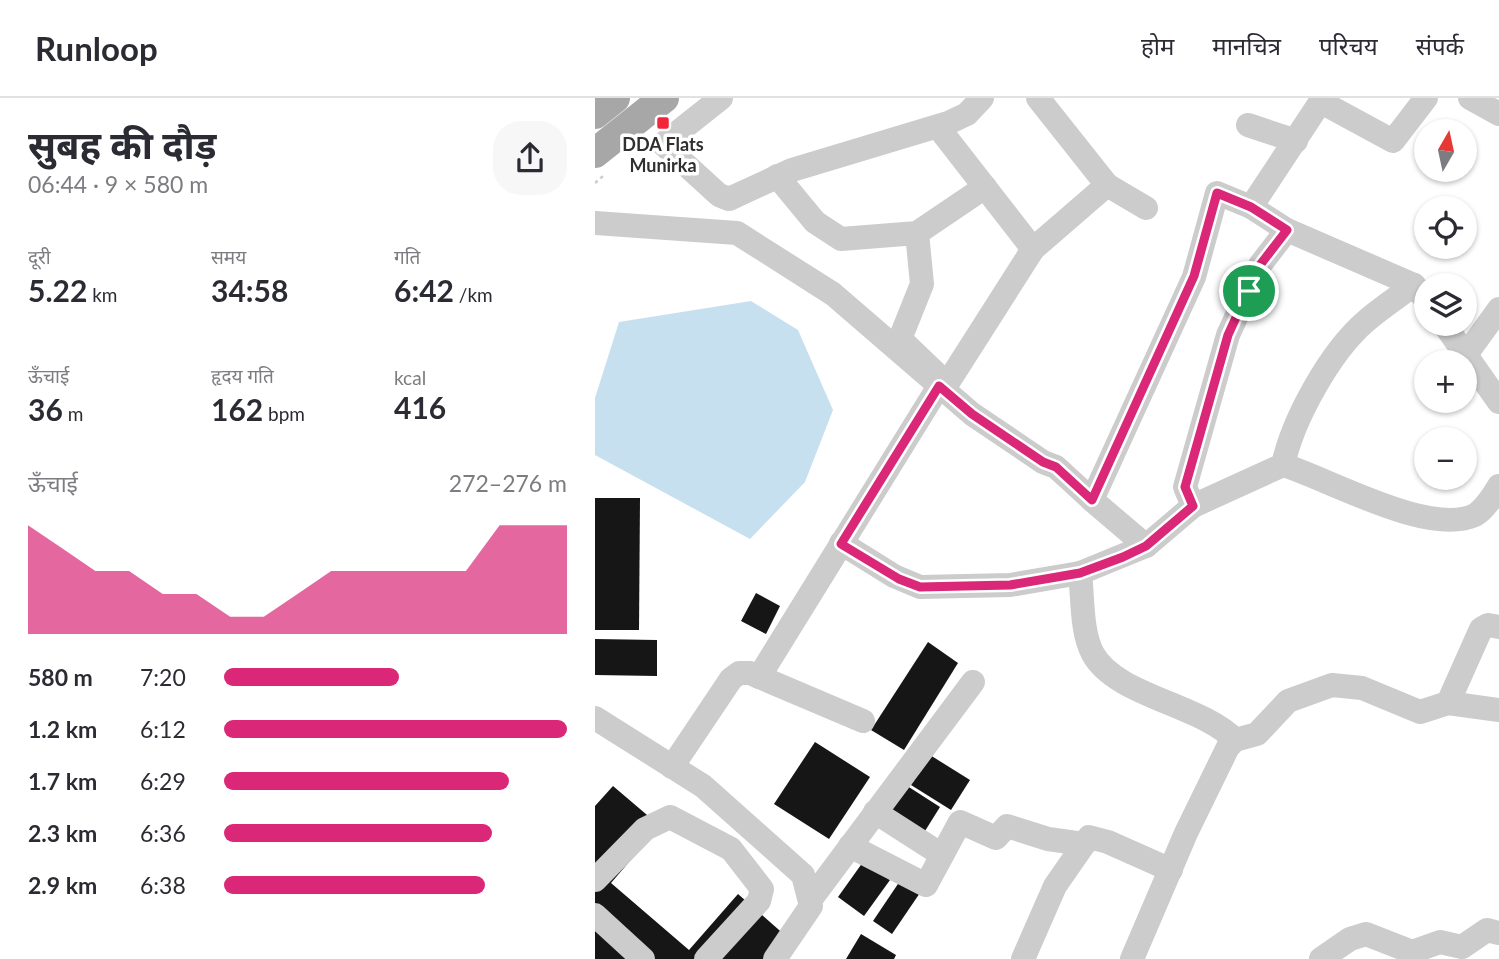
<!DOCTYPE html>
<html lang="hi">
<meta charset="utf-8">
<style>
body{margin:0;font-family:Lato,"Noto Sans Devanagari",sans-serif;background:#f7f7f7;color:#2b2b33;height:100vh;display:flex;flex-direction:column;font-size:26px;white-space:nowrap}
*{box-sizing:border-box;margin:0}
p{font-size:23px;color:#7c7c81}
.icon{flex:none;width:38px;height:38px;fill:none;stroke:currentColor;stroke-width:2;stroke-linecap:round;stroke-linejoin:round}
.map{position:relative;flex:1;overflow:hidden}
.panel{display:flex;flex-direction:column;background:#fff;width:595px}
.panel>*{flex:none}
.needle{width:46px;rotate:9deg}
.tools{position:absolute;left:819px;top:21px;display:grid;gap:14px}
.tools a{display:grid;place-items:center;width:63px;height:63px;border-radius:50%;background:#fff;box-shadow:0 2px 5px #0004;font-size:35px}
.pin{position:absolute;display:grid;place-items:center;width:60px;height:60px;color:#fff;margin:-30px;border:4px solid #fff;border-radius:50%;box-shadow:0 2px 7px #0007}
.round{display:grid;place-items:center;flex:none;width:74px;height:74px;border-radius:28px;background:#f7f7f7}
.summary{display:flex;align-items:center;justify-content:space-between;height:119px;padding:0 28px}
h1{font-size:38px;font-weight:700;line-height:52px}
.stats{display:grid;grid-template-columns:repeat(3,1fr);gap:10px;height:119px;padding:7px 28px}
.stats div{display:grid;align-content:center}
.stats b{font-size:30px;font-weight:700}
.stats small{font-size:19px;font-weight:400}
.stats p{font-size:19px}
.chart{height:196px;padding:14px 28px}
.chart p{display:flex;justify-content:space-between}
.chart svg{width:100%;height:126px;margin-top:7px;fill:#db2777;opacity:.7}
ul{padding:0 28px;list-style:none;font-size:23px}
li{display:grid;grid-template-columns:112px 84px 1fr;align-items:center;height:52px}
li i{height:18px;border-radius:9px;background:#db2777}
header{display:flex;align-items:center;gap:42px;box-sizing:border-box;height:98px;padding:0 35px;background:#fff;border-bottom:2px solid #e1e1e2}
header strong{font-size:33px}
nav{display:flex;gap:38px;margin-inline-start:auto;font-size:24px}
main{display:flex;flex:1;min-height:0}
.map>svg:first-child{display:block}
.water{fill:#c7e0ef}
.building{fill:#161616}
.lines{fill:none;stroke-linecap:round;stroke-linejoin:round}
.path{stroke:#ccc;stroke-width:2.5;stroke-dasharray:3.5 3.5;stroke-linecap:butt}
.minor{stroke:#ccc;stroke-width:24}
.major{stroke:#a7a7a7;stroke-width:30}
.route-casing{stroke:#fff;stroke-width:14}
.route{stroke:#db2777;stroke-width:9}
.poi-dot{fill:#f3253a;stroke:#fff;stroke-width:2.5}
.labels{text-anchor:middle;stroke-width:7;stroke-linejoin:round;paint-order:stroke}
.poi-label{font-size:18px;font-weight:bold;fill:#2f2f2f;stroke:#fff}
</style>
<header>
<strong>Runloop</strong>
<nav><a>होम</a><a>मानचित्र</a><a>परिचय</a><a>संपर्क</a></nav>
</header>
<main>
<section class="panel">
<div class="summary"><div><h1>सुबह की दौड़</h1><p>06:44 · 9 × 580 m</p></div><a class="round"><svg class="icon" aria-label="share" viewBox="0 0 24 24"><path d="M12 15V3M7 8l5-5 5 5M5 13v7h14v-7"/></svg></a></div>
<div class="stats">
<div><p>दूरी</p><b>5.22<small> km</small></b></div>
<div><p>समय</p><b>34:58</b></div>
<div><p>गति</p><b>6:42<small> /km</small></b></div>
</div>
<div class="stats">
<div><p>ऊँचाई</p><b>36<small> m</small></b></div>
<div><p>हृदय गति</p><b>162<small> bpm</small></b></div>
<div><p>kcal</p><b>416</b></div>
</div>
<div class="chart"><p><span>ऊँचाई</span>272–276 m</p>
<svg viewBox="0 0 160 44" preserveAspectRatio="none"><path d="M0 44V6L10 14L20 22L30 22L40 30L50 30L60 38L70 38L80 30L90 22L100 22L110 22L120 22L130 22L140 6L150 6L160 6V44z"/></svg>
</div>
<ul>
<li><b>580 m</b>7:20<i style="width:51%"></i></li>
<li><b>1.2 km</b>6:12<i style="width:100%"></i></li>
<li><b>1.7 km</b>6:29<i style="width:83%"></i></li>
<li><b>2.3 km</b>6:36<i style="width:78%"></i></li>
<li><b>2.9 km</b>6:38<i style="width:76%"></i></li>
</ul>
</section>
<div class="map">
<svg width="904" height="861" viewBox="0 0 904 861">
<rect width="100%" height="100%" fill="#fff"/>
<path class="water" d="M156,203L203,232L238,312L210,384L155,441L0,357V300L24,224Z"/>
<g class="building">
<path d="M0,400H45L44,532H0Z"/>
<path d="M161,495L185,508L171,536L146,523Z"/>
<path d="M0,541L62,542V578L0,577Z"/>
<path d="M333,544L363,565L309,652L276,632Z"/>
<path d="M220,644L275,679L234,741L179,706Z"/>
<path d="M335,657L375,682L356,712L316,687Z"/>
<path d="M306,684L345,709L330,733L291,710Z"/>
<path d="M18,688L65,728L16,785L94,852L143,796L192,839L173,861H0V708Z"/>
<path d="M268,764L295,782L269,818L243,799Z"/>
<path d="M309,777L329,789L297,836L278,823Z"/>
<path d="M266,836L301,857L299,861H251Z"/>
</g>
<g class="lines">
<path class="path" d="M0,85L8,78"/>
<g class="minor">
<path d="M126,0L68,46L124,97L134,101L197,72L353,25L372,16L387,0"/>
<path d="M875,0L904,16"/>
<path d="M726,4L798,43L831,0"/>
<path d="M653,27L701,43"/>
<path d="M343,29L438,151L512,87L443,0"/>
<path d="M182,78L220,124L246,141L322,135L390,89"/>
<path d="M512,87L551,110"/>
<path d="M656,109L692,132L819,187L831,202"/>
<path d="M0,125L142,135L238,196L377,316L448,364L461,369L497,402L599,179L622,95L656,109L728,0"/>
<path d="M322,135L327,186L305,241L352,286L438,151"/>
<path d="M849,226L904,304"/>
<path d="M870,258L904,211"/>
<path d="M688,367C698,321 735,254 771,223C786,210 803,199 819,187"/>
<path d="M497,402L551,448"/>
<path d="M598,408L590,389L633,237L665,167L692,132"/>
<path d="M246,445L299,478L325,489L415,487L485,475L551,448L598,408L688,367C732,380 834,439 880,417C890,411 898,398 904,388"/>
<path d="M485,475C488,500 486,534 498,556C521,598 605,606 640,642"/>
<path d="M164,579L344,288"/>
<path d="M853,605L886,531L893,527L904,529"/>
<path d="M0,620L108,688L208,777L216,808L180,861"/>
<path d="M77,669L136,581L144,575H155L268,623"/>
<path d="M280,714L347,757"/>
<path d="M255,748L331,787L365,724L401,740L412,728L453,741L489,746"/>
<path d="M0,782L50,731L75,719L136,751L167,791L164,803L111,861"/>
<path d="M216,801L378,584"/>
<path d="M0,817L48,861"/>
<path d="M428,861L460,788L494,739L513,744L576,772"/>
<path d="M537,861L591,735L633,649L640,642L662,636L693,603L737,587L767,590L825,614L853,605L904,612"/>
<path d="M726,861L755,841L771,836L817,854L845,844L867,849L892,832L904,835"/>
</g>
<g class="major">
<path d="M0,16L20,0"/>
<path d="M0,55L69,0"/>
</g>
</g>
<g class="lines">
<defs>
<path id="route" d="M622,95L656,109L692,132L665,167L633,237L590,389L598,408L551,448L528,459L485,475L415,487L325,489L304,481L246,446L344,288L377,316L448,364L461,369L497,402L599,178Z"/>
</defs>
<use href="#route" class="route-casing"/>
<use href="#route" class="route"/>
</g>
<rect class="poi-dot" x="61" y="18" width="14" height="14" rx="3.5"/>
<g class="labels">
<g class="poi-label">
<text x="68" y="53">DDA Flats<tspan x="68" dy="21">Munirka</tspan></text>
</g>
</g>
</svg>
<div class="tools">
<a><svg class="needle" viewBox="-14 -14 28 28"><path d="M0-13l5 13h-10z" fill="#e53935"/><path d="M0 13l5-13h-10z" fill="#7c7c81"/></svg></a>
<a><svg class="icon" aria-label="locate" viewBox="0 0 24 24"><circle cx="12" cy="12" r="6"/><path d="M12 2v4M12 18v4M2 12h4M18 12h4"/></svg></a>
<a><svg class="icon" aria-label="layers" viewBox="0 0 24 24"><path d="M12 4l9 5-9 5-9-5zM3 14l9 5 9-5"/></svg></a>
<a>+</a>
<a>−</a>
</div>
<div class="pin" style="left:654px;top:193px;background:#1e9e55"><svg class="icon" aria-label="arrive" viewBox="0 0 24 24"><path d="M6 21V4h12l-3 4 3 4H6"/></svg></div>
</div>
</main>
